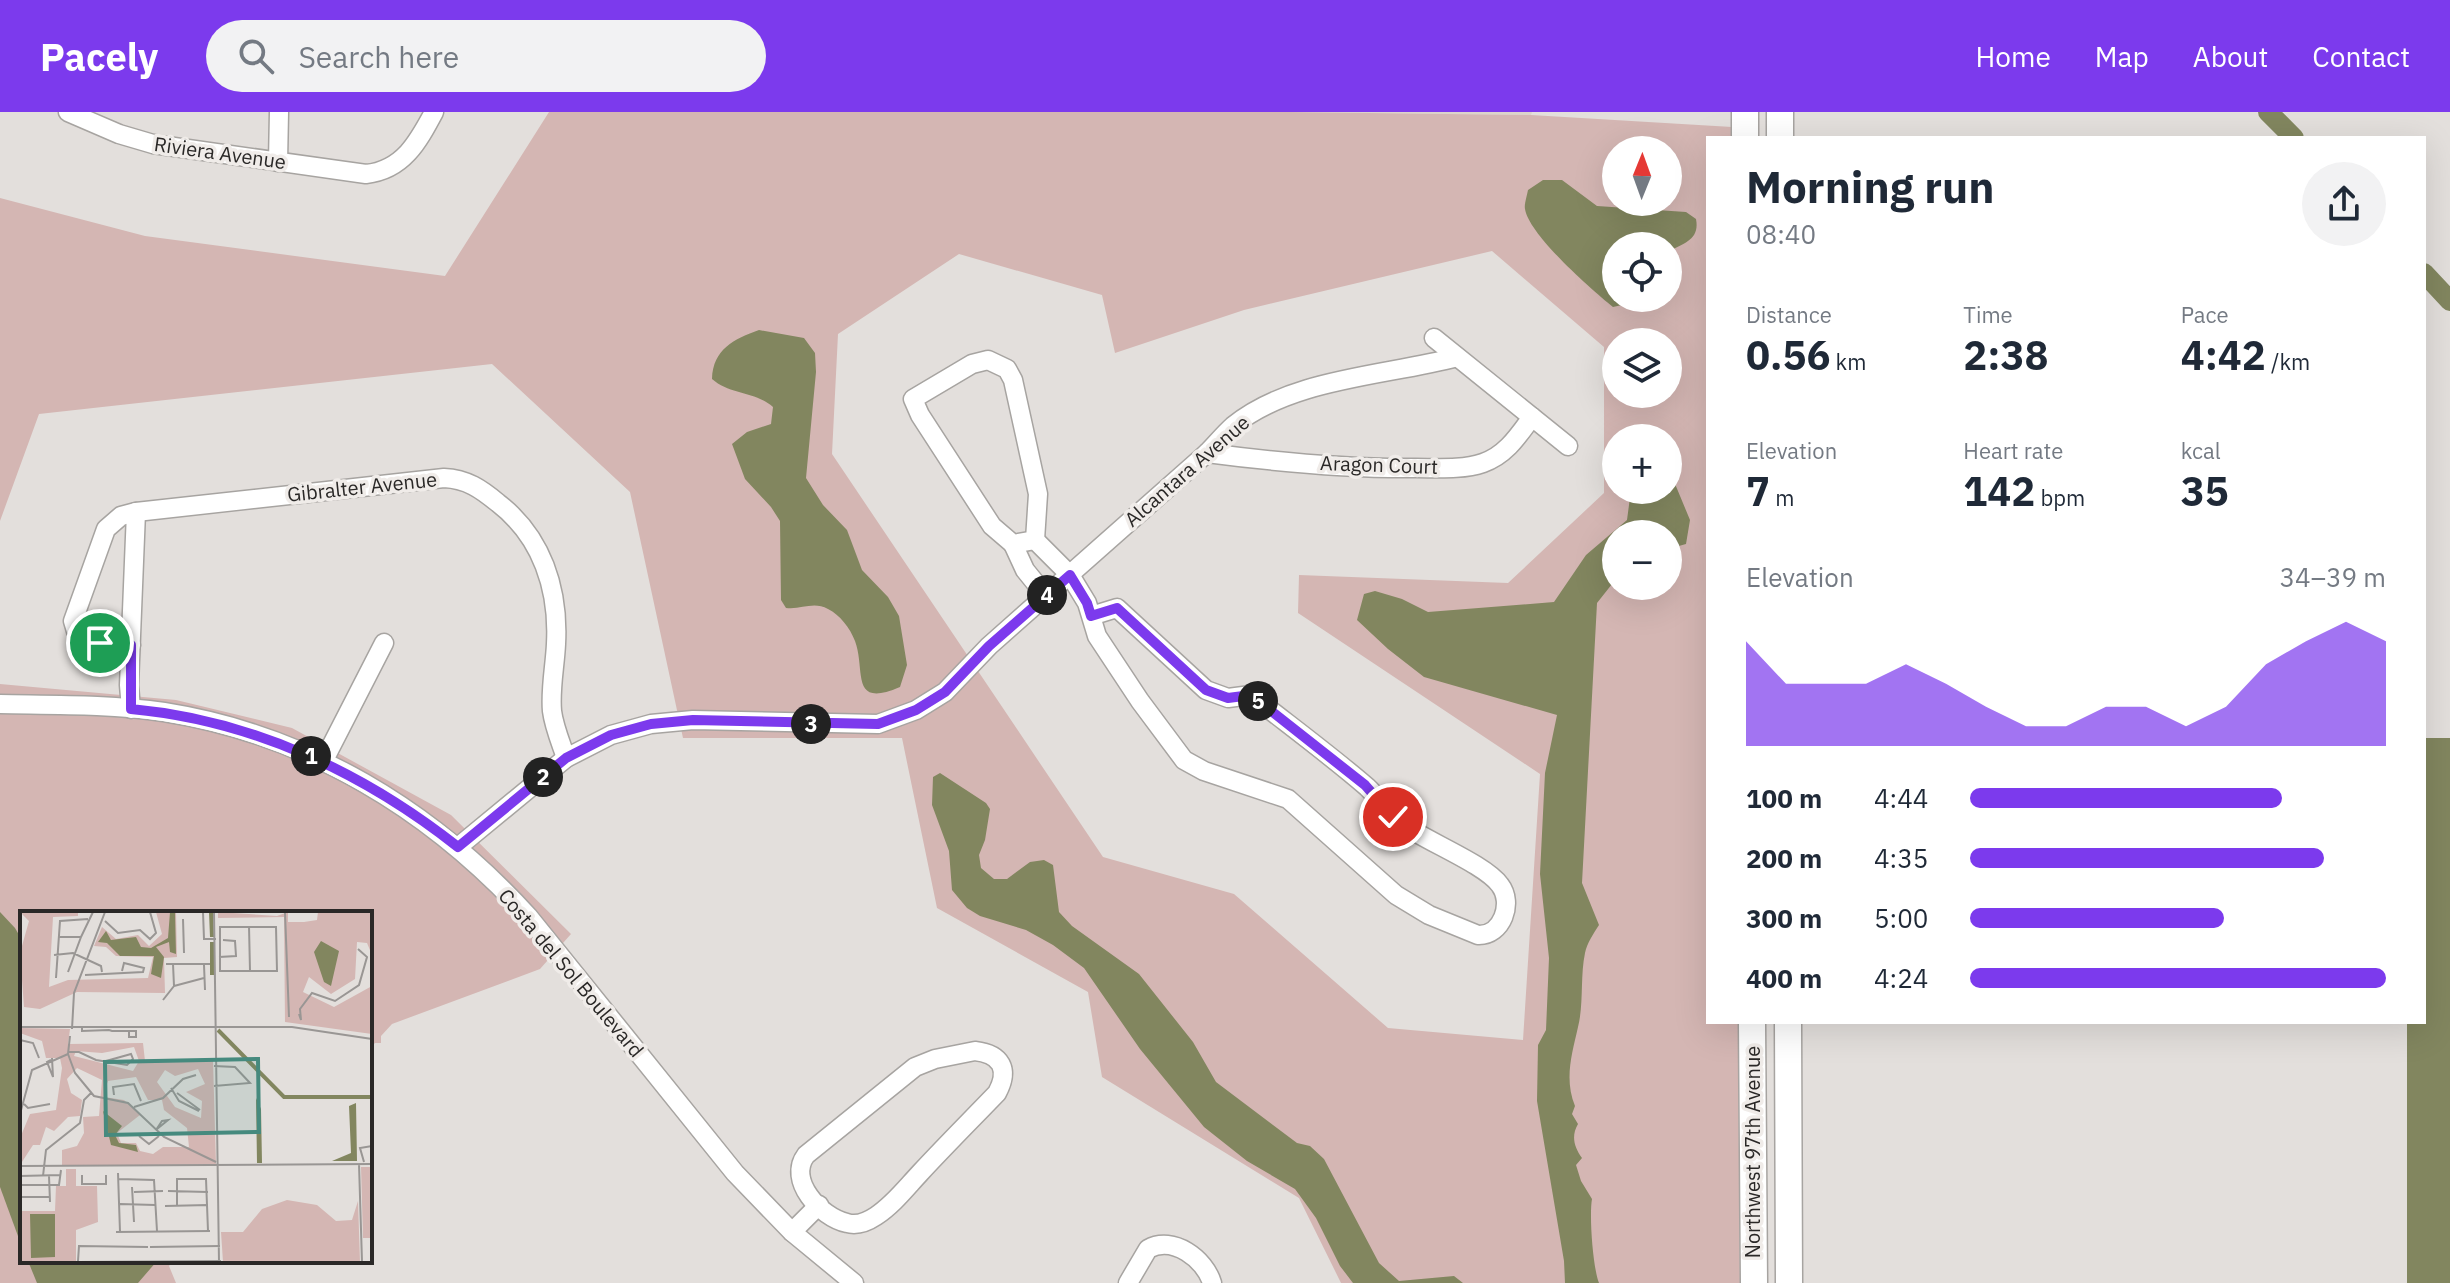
<!DOCTYPE html>
<meta charset="utf-8">
<style>
body{margin:0;font-family:"IBM Plex Sans",sans-serif;background:#f2f2f3;color:#1f2937;height:100vh;display:flex;flex-direction:column;font-size:30px;white-space:nowrap}
*{box-sizing:border-box;margin:0}
p{font-size:26px;color:#747a83}
.icon{flex:none;width:44px;height:44px;fill:none;stroke:currentColor;stroke-width:2;stroke-linecap:round;stroke-linejoin:round}
.map{position:relative;flex:1;overflow:hidden}
.side{position:absolute;left:1706px;top:24px;width:720px;height:888px;display:flex;flex-direction:column;background:#fff;border-radius:0px;box-shadow:0 8px 32px #0002}
.side>*{flex:none}
.needle{width:52px;rotate:1deg}
.buttons{position:absolute;left:1602px;top:24px;display:grid;gap:16px}
.buttons a{display:grid;place-items:center;width:80px;height:80px;border-radius:50%;background:#fff;box-shadow:0 8px 32px #0002;font-size:40px}
.pin{position:absolute;display:grid;place-items:center;width:68px;height:68px;color:#fff;margin:-34px;border:4px solid #fff;border-radius:50%;box-shadow:0 2px 8px #0007}
.km{position:absolute;width:40px;height:40px;margin:-20px;border-radius:50%;background:#222;color:#fff;font-size:22px;line-height:40px;text-align:center}
.round{display:grid;place-items:center;flex:none;width:84px;height:84px;border-radius:42px;background:#f2f2f3}
.summary{display:flex;align-items:center;justify-content:space-between;height:136px;padding:0 40px}
h1{font-size:44px;font-weight:700;line-height:60px}
.metrics{display:grid;grid-template-columns:repeat(3,1fr);gap:12px;height:136px;padding:8px 40px}
.metrics div{display:grid;align-content:center}
.metrics b{font-size:40px;font-weight:700}
.metrics small{font-size:22px;font-weight:400}
.metrics p{font-size:22px}
.chart{height:224px;padding:16px 40px}
.chart p{display:flex;justify-content:space-between}
.chart svg{width:100%;height:144px;margin-top:8px;fill:#7c3aed;opacity:.7}
ul{padding:0 40px;list-style:none;font-size:26px}
li{display:grid;grid-template-columns:128px 96px 1fr;align-items:center;height:60px}
li i{height:20px;border-radius:10px;background:#7c3aed}
header{display:flex;align-items:center;gap:48px;box-sizing:border-box;height:112px;padding:0 40px;background:#7c3aed;color:#fff}
header strong{font-size:38px}
nav{display:flex;gap:44px;margin-inline-start:auto;font-size:28px}
.search{width:560px;height:72px;background:#f2f2f3;display:flex;align-items:center;gap:20px;box-sizing:border-box;padding:0 28px;border-radius:44px;color:#747a83;font-size:30px}
.map>svg:first-child{display:block}
.built{fill:#dcd4cb}
.green{fill:#d4b6b3;fill-rule:evenodd}
.water{fill:#82865f}
.lines{fill:none;stroke-linecap:round;stroke-linejoin:round}
.canal{stroke:#82865f;stroke-width:20}
.street-casing{stroke:#a7a4a1;stroke-width:21}
.secondary-casing{stroke:#a7a4a1;stroke-width:29}
.street{stroke:#fff;stroke-width:18}
.secondary{stroke:#fff;stroke-width:26}
.route-casing{stroke:#fff;stroke-width:16}
.route{stroke:#7c3aed;stroke-width:10}
.labels{text-anchor:middle;stroke-width:7;stroke-linejoin:round;paint-order:stroke}
.street-label{font-size:20px;fill:#2a2827;stroke:#f0ece9}
.inset-river{fill:none;stroke:#82865f;stroke-width:4}
.inset-road{fill:none;stroke:#999694;stroke-width:2}
.view{fill:#468a7e;fill-opacity:0.15;stroke:#468a7e;stroke-width:4}
.inset-edge{fill:none;stroke:#2a2827;stroke-width:4}
</style>
<header>
<strong>Pacely</strong>
<div class="search"><svg class="icon" aria-label="search" viewBox="0 0 24 24"><circle cx="10" cy="10" r="6"/><path d="M15 15l6 6"/></svg>Search here</div>
<nav><a>Home</a><a>Map</a><a>About</a><a>Contact</a></nav>
</header>
<div class="map">
<svg width="2450" height="1171" viewBox="0 0 2450 1171">
<rect width="100%" height="100%" fill="#e3dfdc"/>
<path class="built" d="M1297,0H1532L1531,3Z"/>
<g class="green">
<path d="M549,0H1291L1531,3L1732,15V26H1708V910H1738L1740,1171H1341L1299,1086L1102,965L1088,880L937,796L902,626H683L630,380L492,252L39,302L0,409V86L145,124L445,164ZM1616,38H1668V90H1616ZM1616,134H1668V186H1616ZM1492,139L1604,235V381L1508,471L1299,463L1298,501L1540,662L1523,928L1388,916L1234,782L1103,745L832,342L838,222L959,142L1102,183L1115,241L1244,198ZM1616,230H1668V282H1616ZM1616,326H1668V378H1616ZM1616,422H1668V474H1616Z"/>
<path d="M0,572L176,588L292,616L451,703L571,822L540,857L392,912L381,924V931H375L370,936V801H22V1149H173L169,1154L176,1171H0Z"/>
</g>
<g class="water">
<path d="M1543,68H1562L1597,94L1686,100L1696,107C1700,128 1684,131 1668,140V134H1616V186H1630L1622,193L1613,195C1592,178 1529,123 1525,97C1524,92 1527,84 1528,78Z"/>
<path d="M759,218L804,226L815,241L816,260L806,366L823,393L847,418L862,458L888,485L899,504L907,553L900,575C849,597 866,558 855,529C850,516 840,503 828,497C813,489 801,498 786,496L781,488L780,409L771,395L745,367L732,332L747,320L771,312L773,295C755,279 730,283 712,267C713,237 734,227 759,218Z"/>
<path d="M1668,355L1690,408L1686,432L1668,437V422H1616V467L1597,491L1582,771L1599,813C1594,821 1587,831 1585,841C1580,865 1584,891 1578,915C1572,942 1564,967 1575,994L1572,1002L1578,1012C1571,1024 1574,1035 1582,1046L1576,1053L1581,1069L1592,1087C1589,1104 1593,1156 1599,1171H1565L1564,1149L1537,989L1538,933L1546,918L1549,846L1540,762L1545,661L1557,603L1424,565L1388,537L1357,508L1364,482L1375,479L1402,487L1428,500L1554,490L1586,443L1627,408L1631,378H1668Z"/>
<path d="M2424,626H2450V1171H2407V910H2424Z"/>
<path d="M940,661L986,691L990,697L985,728L979,743L981,756L994,767H1007L1030,750L1044,748L1053,753L1059,800L1072,814L1139,862L1193,930L1216,970L1297,1031L1310,1034L1324,1047L1379,1151L1399,1169L1454,1164L1463,1171H1353L1340,1154L1316,1106L1295,1077L1247,1049L1204,1015L1140,937L1084,856L1053,833L1026,818L980,804L967,796L952,778L949,739L932,693L933,665Z"/>
<path d="M0,800L15,816L22,828V1135L0,1075Z"/>
<path d="M28,1149H157L138,1171H37Z"/>
</g>
<g class="lines">
<g class="canal">
<path d="M2268,0L2294,26"/>
<path d="M2424,161L2450,189"/>
</g>
<defs>
<g id="street">
<path d="M68,0L119,22L153,32L366,62C403,58 418,30 434,0"/>
<path d="M278,50L279,0"/>
<path d="M1434,226L1568,334"/>
<path d="M988,248L1007,257L1013,268L1038,382L1035,428L1013,432L992,414L920,303L913,287L972,252Z"/>
<path d="M1207,341C1276,350 1346,357 1416,356C1437,356 1463,358 1483,351C1506,343 1518,324 1532,305"/>
<path d="M1035,428L1070,463L1087,491L1097,524L1140,589L1184,648L1204,659L1288,687L1396,783L1429,803L1478,823C1502,824 1514,791 1500,773C1485,752 1425,729 1401,711C1388,701 1379,686 1367,675C1330,643 1289,613 1251,583L1228,586L1206,578L1117,496L1091,504"/>
<path d="M1013,432L1025,458L1046,484"/>
<path d="M131,533L100,531L76,519L73,509L106,417L121,404L136,400L444,366C467,367 481,377 498,391C542,425 559,477 556,532C555,554 550,577 552,599C554,615 561,631 566,646"/>
<path d="M0,592C54,593 110,592 164,600C309,623 431,698 528,804L735,1061L792,1120L854,1171"/>
<path d="M131,597L129,573L136,400"/>
<path d="M323,650L384,531"/>
<path d="M458,735L566,646L611,623L651,612L693,608L878,612L916,598L945,580L989,534L1207,341C1216,332 1224,322 1233,314C1292,266 1386,264 1457,245"/>
<path d="M975,939C1001,942 1010,957 997,981C971,1008 945,1034 920,1061C906,1076 893,1093 876,1104C867,1110 857,1114 847,1111C820,1105 787,1068 806,1043L915,955L935,947Z"/>
<path d="M792,1120L819,1093"/>
<path d="M1128,1171L1148,1137C1173,1123 1205,1147 1212,1171"/>
</g>
<g id="secondary">
<path d="M1745,0V26"/>
<path d="M1780,0V26"/>
<path d="M1752,910L1754,1171"/>
<path d="M1788,910L1789,1171"/>
</g>
</defs>
<use href="#street" class="street-casing"/>
<use href="#secondary" class="secondary-casing"/>
<use href="#street" class="street"/>
<use href="#secondary" class="secondary"/>
</g>
<g class="lines">
<defs>
<path id="route" d="M100,531L131,533V597C252,608 363,660 458,735L566,646L611,623L651,612L693,608L878,612L916,598L945,580L989,534L1070,463L1087,491L1091,504L1117,496L1206,578L1228,586L1251,583L1365,673L1393,705"/>
</defs>
<use href="#route" class="route-casing"/>
<use href="#route" class="route"/>
</g>
<g class="labels">
<g class="street-label">
<text transform="translate(220 41) rotate(8)" y="7">Riviera Avenue</text>
<text transform="translate(1379 353) rotate(2)" y="7">Aragon Court</text>
<text transform="translate(1187 359) rotate(-41)" y="7">Alcantara Avenue</text>
<text transform="translate(362 375) rotate(-6)" y="7">Gibralter Avenue</text>
<text transform="translate(571 861) rotate(50)" y="7">Costa del Sol Boulevard</text>
<text transform="translate(1753 1040) rotate(-90)" y="7">Northwest 97th Avenue</text>
</g>
</g>
<g transform="translate(20 799)">
<rect width="352" height="352" fill="#e3dfdc"/>
<path d="M0,1H58V5L33,6L29,76L48,69L128,67L133,46L96,45L86,36L74,35L82,16L96,28L118,24L129,35L142,23L136,1H156L157,46L144,47L145,82L57,81L20,98L4,96L0,42L9,10ZM198,1L257,5L268,1V11H284L297,9L298,1H352V44L347,32L337,31L335,68L311,83L289,66L283,81L314,96L352,75V123L265,111L264,6L198,7ZM0,117L50,118L48,133L123,132L125,150H193L196,254H42V239L57,235L64,222L63,206L79,205L82,169L57,157L47,168L51,182L62,189L60,205L48,206L34,220L26,216L20,234H13L0,254V227L10,203L36,199L42,157L40,147H26L22,130L0,122ZM114,136L119,150L113,160L54,145L56,140L82,142ZM178,158L185,173L166,181L182,190L181,207L155,196L137,171L145,159L155,165ZM116,166L128,189H142L144,199L167,217L169,236H143L133,243L120,240L116,232H101L97,222L120,204L104,189L84,186V181L88,170ZM341,256H352V327H343ZM46,258H56V275H77L78,311L56,319V351H0V300H35L36,275H46ZM267,289L297,294L316,310L332,309L338,290L340,351H203L201,321H223L242,298Z" fill="#d4b6b3" fill-rule="evenodd"/>
<path d="M150,1H155L156,43L150,41L149,31L136,36L144,46L141,67L131,63L134,45H100L87,32L78,31L86,20L91,29L116,26L121,36L131,37L148,27ZM301,30L319,40L311,75L304,71L294,41ZM236,187L241,198L242,252H237ZM336,192L337,250H312L331,242L329,195ZM83,200L102,215L95,224L99,232L116,234L118,241L91,234ZM10,303H35V346L11,347Z" fill="#82865f"/>
<path class="inset-river" d="M191,1L192,26M192,31V64M198,119L264,186H352"/>
<path class="inset-road" d="M183,1L184,28H196M194,1L199,351M265,2L269,106M163,8L164,42M85,10L98,22L120,19L130,28L136,22L130,1M229,15L230,60M200,16H256L257,60H200ZM38,26H61L73,1M34,44L53,42L81,55L82,61M199,46L216,45L215,30L203,29M146,53H190M184,54L185,79M48,61L61,26M65,64L123,61L124,57L104,52L102,60M36,67L40,10L68,8M154,75L184,67M143,89L154,75L153,53M279,103L281,109L280,98L292,82L315,90L339,74L347,46L338,38M0,116H272L352,128M62,116V120L89,119L92,120H116V126H109V120M52,118L54,82L85,1M50,125L48,143L55,162L74,185L108,192L144,226L196,251M0,129L13,132L19,147M48,141H59L76,149L107,154L113,148L111,143L86,150M31,149L27,151L33,166L32,147M194,155L215,156L230,172L194,175M151,177L159,190L179,200M157,182L180,199M94,184L93,176L114,173L121,190M4,193L8,197L30,193M114,196L143,187L163,168L176,164M0,203L12,159L48,143M136,219L142,210L148,209L137,218M119,225L129,233L139,225M344,251L340,237L352,235M339,253L342,351M0,255L352,253M98,262L100,321M62,264V273H86V264M0,265L41,264M23,265L26,239L60,212L64,189L71,182M29,265L30,291M99,268L134,269L137,320M0,274H39L41,259M112,276L114,311M148,280L188,281M114,281L143,280M0,286H30M100,293L135,294M145,295L188,294M157,295V268H186L188,320M96,321L190,320M130,336L200,335M58,350L59,335L128,336M58,351L201,350"/>
<path class="view" d="M238,148L239,221L86,224L85,151Z"/>
<rect width="352" height="352" class="inset-edge"/>
</g>
</svg>
<div class="buttons">
<a><svg class="needle" viewBox="-14 -14 28 28"><path d="M0-13l5 13h-10z" fill="#e53935"/><path d="M0 13l5-13h-10z" fill="#747a83"/></svg></a>
<a><svg class="icon" aria-label="locate" viewBox="0 0 24 24"><circle cx="12" cy="12" r="6"/><path d="M12 2v4M12 18v4M2 12h4M18 12h4"/></svg></a>
<a><svg class="icon" aria-label="layers" viewBox="0 0 24 24"><path d="M12 4l9 5-9 5-9-5zM3 14l9 5 9-5"/></svg></a>
<a>+</a>
<a>−</a>
</div>
<div class="pin" style="left:100px;top:531px;background:#1e9e55"><svg class="icon" aria-label="arrive" viewBox="0 0 24 24"><path d="M6 21V4h12l-3 4 3 4H6"/></svg></div>
<div class="pin" style="left:1393px;top:705px;background:#d93025"><svg class="icon" aria-label="check" viewBox="0 0 24 24"><path d="M5 12l5 5 9-10"/></svg></div>
<b class="km" style="left:311px;top:644px">1</b>
<b class="km" style="left:543px;top:665px">2</b>
<b class="km" style="left:811px;top:612px">3</b>
<b class="km" style="left:1047px;top:483px">4</b>
<b class="km" style="left:1258px;top:589px">5</b>
<section class="side">
<div class="summary"><div><h1>Morning run</h1><p>08:40</p></div><a class="round"><svg class="icon" aria-label="share" viewBox="0 0 24 24"><path d="M12 15V3M7 8l5-5 5 5M5 13v7h14v-7"/></svg></a></div>
<div class="metrics">
<div><p>Distance</p><b>0.56<small> km</small></b></div>
<div><p>Time</p><b>2:38</b></div>
<div><p>Pace</p><b>4:42<small> /km</small></b></div>
</div>
<div class="metrics">
<div><p>Elevation</p><b>7<small> m</small></b></div>
<div><p>Heart rate</p><b>142<small> bpm</small></b></div>
<div><p>kcal</p><b>35</b></div>
</div>
<div class="chart"><p><span>Elevation</span>34–39 m</p>
<svg viewBox="0 0 160 44" preserveAspectRatio="none"><path d="M0 44V12L10 25L20 25L30 25L40 19L50 25L60 32L70 38L80 38L90 32L100 32L110 38L120 32L130 19L140 12L150 6L160 12V44z"/></svg>
</div>
<ul>
<li><b>100 m</b>4:44<i style="width:75%"></i></li>
<li><b>200 m</b>4:35<i style="width:85%"></i></li>
<li><b>300 m</b>5:00<i style="width:61%"></i></li>
<li><b>400 m</b>4:24<i style="width:100%"></i></li>
</ul>
</section>
</div>
